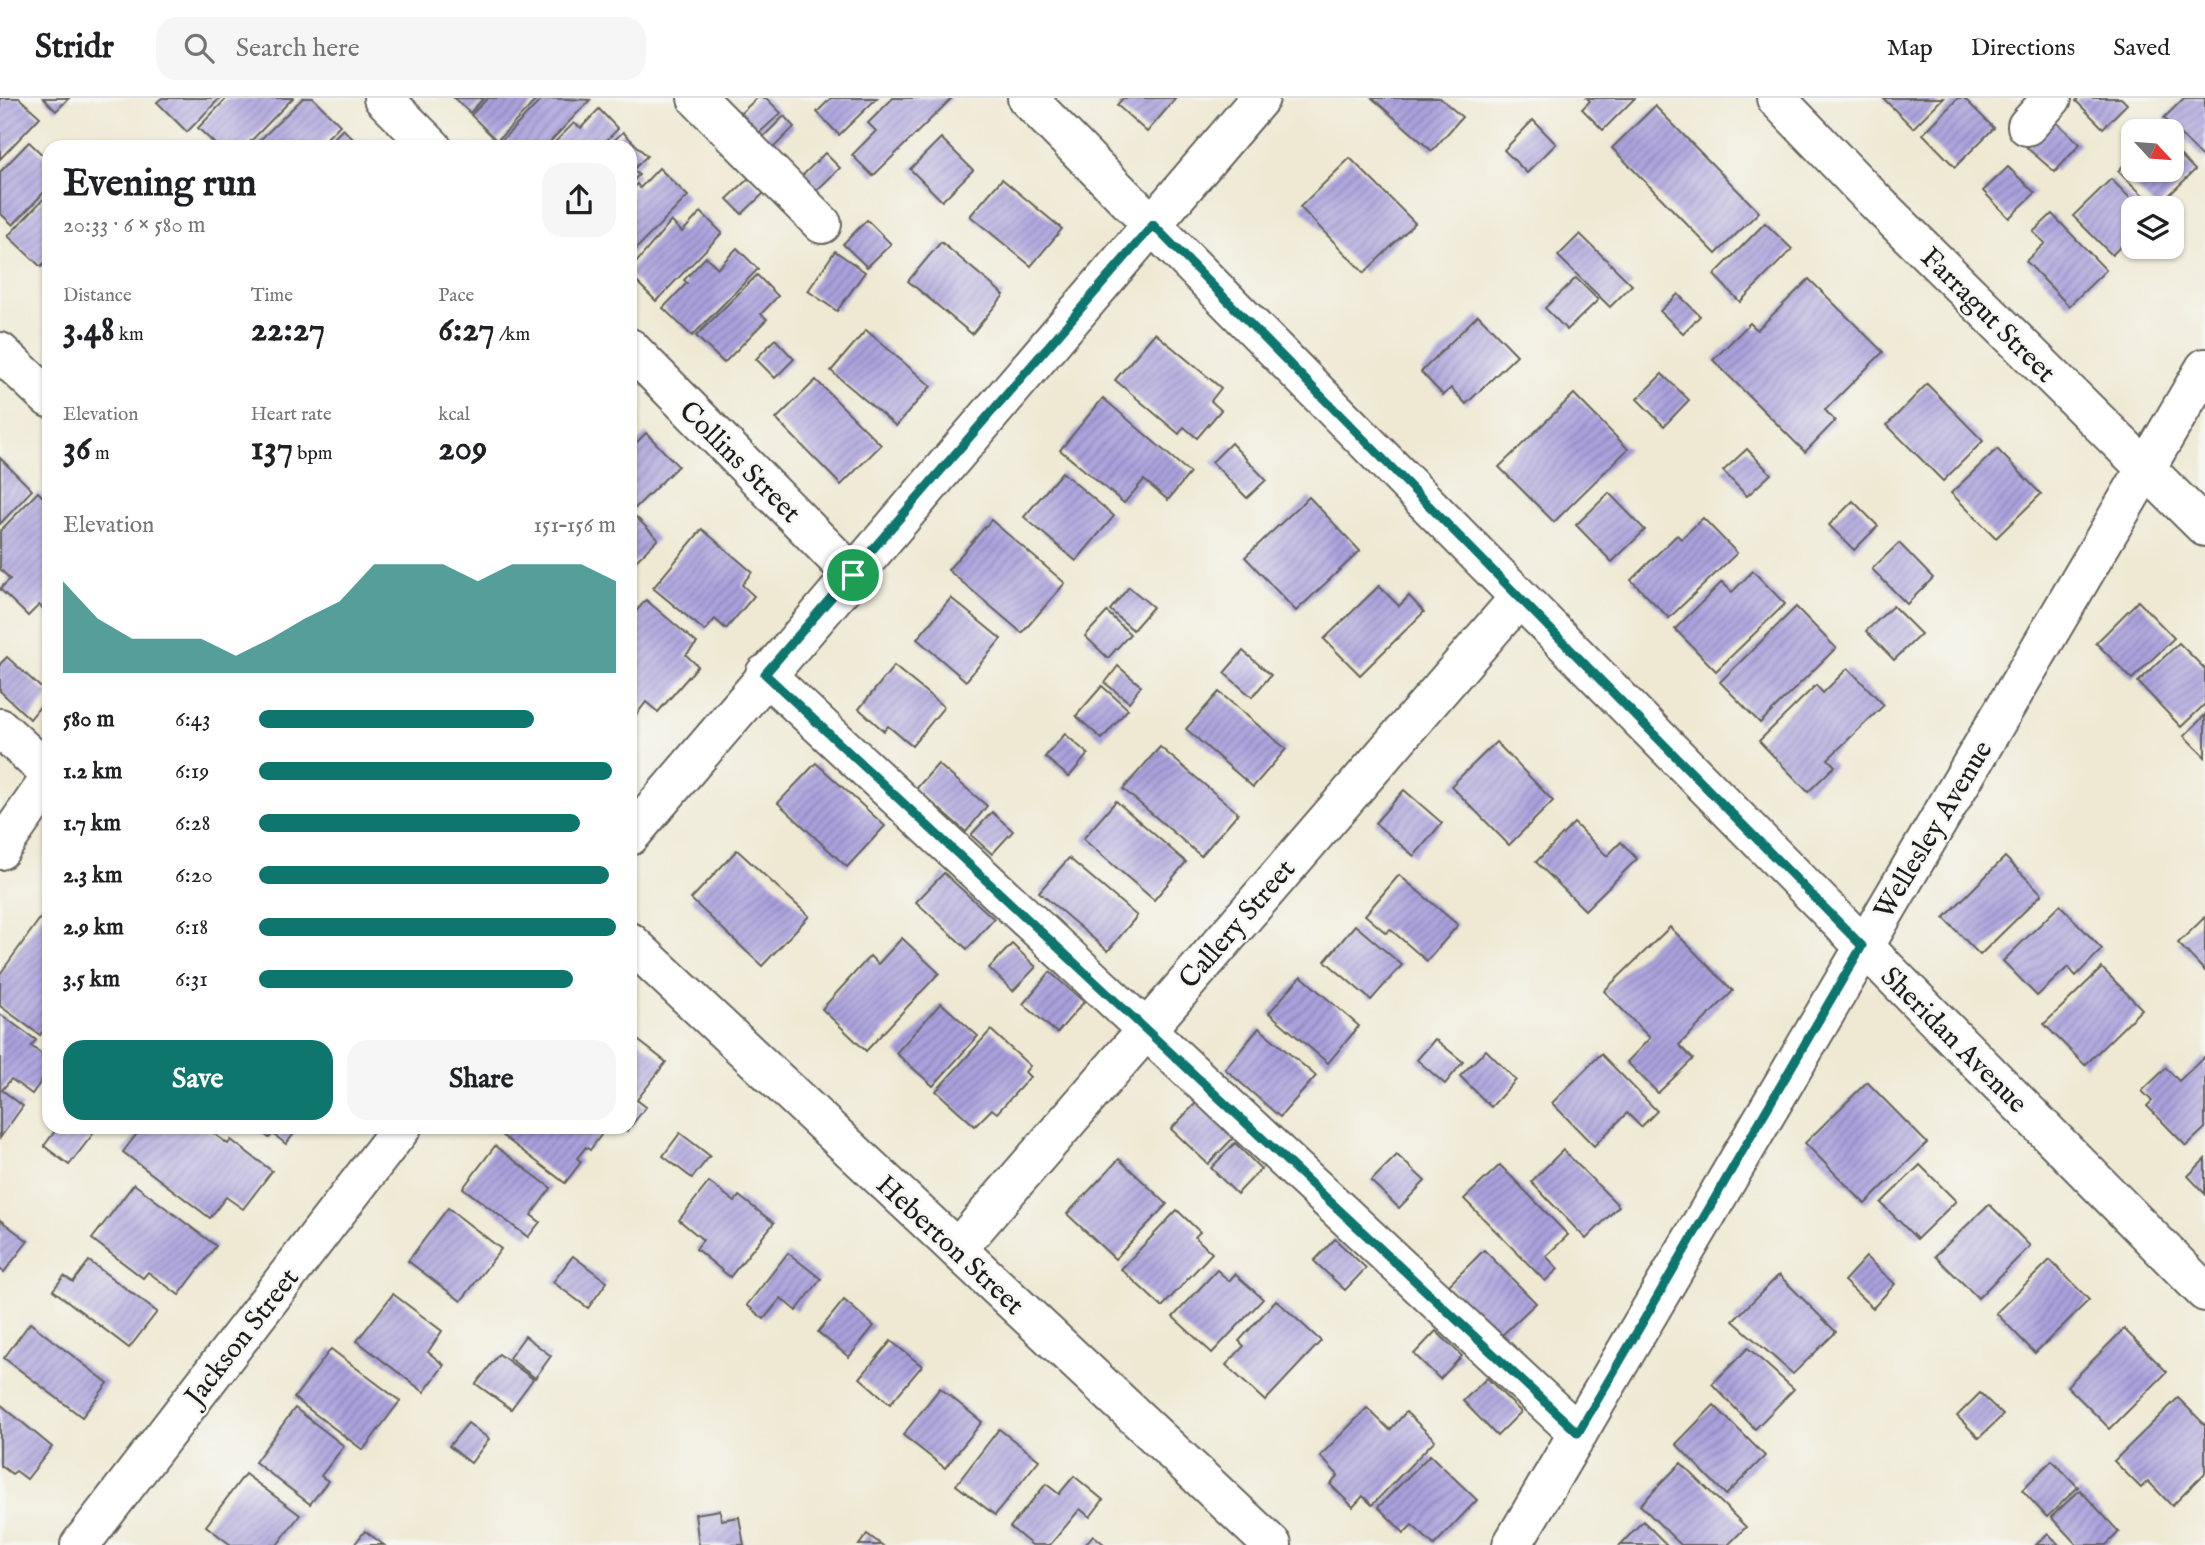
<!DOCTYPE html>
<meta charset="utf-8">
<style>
body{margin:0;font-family:"IM FELL English",serif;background:#f6f6f6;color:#202124;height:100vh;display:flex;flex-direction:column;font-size:26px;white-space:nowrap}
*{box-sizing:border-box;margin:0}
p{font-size:23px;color:#757577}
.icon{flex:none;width:38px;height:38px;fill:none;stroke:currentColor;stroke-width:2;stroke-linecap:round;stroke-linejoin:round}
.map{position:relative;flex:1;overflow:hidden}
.panel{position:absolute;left:42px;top:42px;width:595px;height:994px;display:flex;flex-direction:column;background:#fff;border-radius:21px;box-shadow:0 2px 5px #0004}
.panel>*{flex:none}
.needle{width:46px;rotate:116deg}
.fabs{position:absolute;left:2121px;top:21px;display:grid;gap:14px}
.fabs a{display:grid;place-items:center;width:63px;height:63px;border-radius:14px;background:#fff;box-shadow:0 2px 5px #0004;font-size:35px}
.pin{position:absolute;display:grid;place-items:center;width:60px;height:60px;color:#fff;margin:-30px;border:4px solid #fff;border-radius:50%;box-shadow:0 2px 7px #0007}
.round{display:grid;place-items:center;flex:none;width:74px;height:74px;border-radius:21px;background:#f6f6f6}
.overview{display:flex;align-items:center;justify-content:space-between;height:119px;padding:0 21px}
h1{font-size:38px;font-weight:700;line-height:52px}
.metrics{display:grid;grid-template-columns:repeat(3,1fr);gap:10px;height:119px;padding:7px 21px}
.metrics div{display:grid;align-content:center}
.metrics b{font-size:35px;font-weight:700}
.metrics small{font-size:19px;font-weight:400}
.metrics p{font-size:19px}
.chart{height:196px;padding:14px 21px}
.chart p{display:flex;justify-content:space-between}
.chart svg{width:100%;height:126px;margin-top:7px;fill:#0f766e;opacity:.7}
.cta{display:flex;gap:14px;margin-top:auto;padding:14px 21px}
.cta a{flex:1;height:80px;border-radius:21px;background:#0f766e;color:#fff;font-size:28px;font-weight:700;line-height:80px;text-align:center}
.cta a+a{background:#f6f6f6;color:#202124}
ul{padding:0 21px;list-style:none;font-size:23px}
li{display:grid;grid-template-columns:112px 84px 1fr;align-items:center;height:52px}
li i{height:18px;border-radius:9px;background:#0f766e}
header{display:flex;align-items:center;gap:42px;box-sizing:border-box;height:98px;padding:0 35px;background:#fff;border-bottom:2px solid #e0e0e0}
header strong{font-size:33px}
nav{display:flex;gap:38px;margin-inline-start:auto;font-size:24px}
.search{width:490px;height:63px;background:#f6f6f6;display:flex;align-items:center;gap:18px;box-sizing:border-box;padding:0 24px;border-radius:21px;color:#757577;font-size:26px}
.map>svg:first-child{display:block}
.building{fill:url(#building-hatch)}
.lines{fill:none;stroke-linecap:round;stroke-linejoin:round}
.minor-casing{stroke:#66645c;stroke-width:42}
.minor{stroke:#fff;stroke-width:38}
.route-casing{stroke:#fff;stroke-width:14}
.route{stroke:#0f766e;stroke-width:9}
.labels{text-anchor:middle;stroke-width:5;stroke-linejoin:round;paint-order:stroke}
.street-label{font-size:28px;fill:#1c1c1c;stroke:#f6f6f2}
</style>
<header>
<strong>Stridr</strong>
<div class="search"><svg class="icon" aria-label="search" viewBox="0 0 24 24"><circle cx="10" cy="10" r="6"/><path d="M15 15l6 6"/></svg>Search here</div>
<nav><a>Map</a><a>Directions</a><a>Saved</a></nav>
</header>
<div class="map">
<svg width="2205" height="1447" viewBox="0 0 2205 1447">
<defs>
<pattern id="building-hatch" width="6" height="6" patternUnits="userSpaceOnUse" patternTransform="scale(1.75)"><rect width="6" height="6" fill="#aaa1dd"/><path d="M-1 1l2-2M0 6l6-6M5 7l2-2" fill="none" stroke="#8a82b2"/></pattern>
</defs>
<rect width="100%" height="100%" fill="#f6f6f2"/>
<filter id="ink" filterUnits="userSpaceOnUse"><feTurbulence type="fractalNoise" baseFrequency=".0143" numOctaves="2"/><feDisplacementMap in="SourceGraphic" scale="14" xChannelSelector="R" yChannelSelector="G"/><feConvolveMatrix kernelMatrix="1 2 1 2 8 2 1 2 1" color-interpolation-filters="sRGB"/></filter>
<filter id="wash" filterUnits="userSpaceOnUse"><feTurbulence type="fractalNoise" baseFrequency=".00686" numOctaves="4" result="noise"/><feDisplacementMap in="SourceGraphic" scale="28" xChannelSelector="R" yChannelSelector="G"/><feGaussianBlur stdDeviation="1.57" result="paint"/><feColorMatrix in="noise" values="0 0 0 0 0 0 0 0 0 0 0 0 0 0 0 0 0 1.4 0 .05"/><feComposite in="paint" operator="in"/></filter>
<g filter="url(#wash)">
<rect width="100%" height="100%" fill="#efe9d3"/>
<g id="blocks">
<g class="building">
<path d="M0,0H19L40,19L0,61Z"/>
<path d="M43,0H69L56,13Z"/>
<path d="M162,0H220L187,34L157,4Z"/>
<path d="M227,0H293L245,49H218L198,30Z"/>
<path d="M303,0H313L340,27L318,49H253Z"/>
<path d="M454,0H484L470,15Z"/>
<path d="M488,0H538L497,43L471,17Z"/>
<path d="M543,0L590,2L545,49H503L499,45Z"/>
<path d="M757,0H766L781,15L759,35L741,15Z"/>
<path d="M831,0H877L839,37L817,14Z"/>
<path d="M893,0H952L873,78L852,57L876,33L868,25Z"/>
<path d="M1123,0H1176L1147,34L1117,7Z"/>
<path d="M1372,0H1440L1462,19L1432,53Z"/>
<path d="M1587,0H1635L1603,32L1582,11L1590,3Z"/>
<path d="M1883,0H1943L1913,30Z"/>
<path d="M1958,0H1964L1994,30L1955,69L1923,36Z"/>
<path d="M2079,0H2121L2127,6L2103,30L2076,3Z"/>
<path d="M2184,0H2205V62L2164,20Z"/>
<path d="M1655,8L1759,114L1716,156L1612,50Z"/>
<path d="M599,11L618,31L600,49H550L574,25L581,30Z"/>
<path d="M784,18L794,29L773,50L762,40Z"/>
<path d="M2053,21L2080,46L2055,74L2027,50Z"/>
<path d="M1533,22L1556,46L1527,75L1504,52Z"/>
<path d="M343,31L361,49H325Z"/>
<path d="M623,34L647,58L633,72L639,77L630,86V49H607Z"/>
<path d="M941,40L973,72L942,103L910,71Z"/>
<path d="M29,44L49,63L45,70L49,74V89L13,127L0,115V74Z"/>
<path d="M2172,49L2195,72L2156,110L2118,73L2133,57V72H2172Z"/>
<path d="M825,55L840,70L815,94L801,79Z"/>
<path d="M1350,60L1415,125L1364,175L1300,109Z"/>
<path d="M2008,69L2035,95L2009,120L1983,93Z"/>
<path d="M659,70L688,98L630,157V93L637,86L640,90Z"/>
<path d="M749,80L764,95L742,116L727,101Z"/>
<path d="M1002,81L1062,131L1031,168L970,118Z"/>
<path d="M2111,81L2140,110H2133V136L2112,157L2073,118Z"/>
<path d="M49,95V160L41,169L8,138Z"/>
<path d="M701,114L722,135L656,203L630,177V172L671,123L682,134Z"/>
<path d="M2052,116L2106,172L2069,208L2026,163L2045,145L2033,134Z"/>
<path d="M867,122L891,146L867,169L843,146Z"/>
<path d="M1765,125L1792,151L1740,204L1714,177Z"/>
<path d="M1580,136L1632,187L1610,209L1558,158Z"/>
<path d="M941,144L1004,197L972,236L908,183Z"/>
<path d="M737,150L758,171L692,238L663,210L687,185L684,182L706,159L718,170Z"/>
<path d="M835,153L865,174L837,213L808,193Z"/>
<path d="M757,177L778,198L761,216L767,221L724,265L696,238Z"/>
<path d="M1576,180L1598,202L1567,232L1545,210Z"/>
<path d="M1809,181L1883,254L1825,312L1835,323L1805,354L1713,262L1750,225L1757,232Z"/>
<path d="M1678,196L1700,218L1683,235L1660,213Z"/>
<path d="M1478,217L1517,257L1466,306L1451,290L1443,297L1421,274Z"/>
<path d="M866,232L931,288L896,328L831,273Z"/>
<path d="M1155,235L1221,290L1211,303L1221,312L1197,340L1184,329L1179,336L1115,282Z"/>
<path d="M775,241L794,261L775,280L756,261Z"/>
<path d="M1662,276L1689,302L1664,328L1637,301Z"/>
<path d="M816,282L881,347L841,387L776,321Z"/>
<path d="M1927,286L1983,343L1943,383L1887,327Z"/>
<path d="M1574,296L1628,351L1554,424L1499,369Z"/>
<path d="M1103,300L1190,375L1168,402L1144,382L1124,405L1060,352Z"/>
<path d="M646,335L678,368L630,415V351Z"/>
<path d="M1231,345L1266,382L1247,400L1212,364Z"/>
<path d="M1747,351L1771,376L1747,398L1723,373Z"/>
<path d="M1997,351L2041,396L1996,440L1951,395Z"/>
<path d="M0,360L32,392L0,426Z"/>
<path d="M1062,374L1114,418L1076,463L1024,419Z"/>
<path d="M38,394L49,405V512L47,514L39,507L28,518L0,491L10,481L0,471V433Z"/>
<path d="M1609,395L1645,432L1612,464L1576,427Z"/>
<path d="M1309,399L1360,453L1296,513L1245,459Z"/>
<path d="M1853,403L1878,428L1854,452L1829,427Z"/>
<path d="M636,419L658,441L630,469V425Z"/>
<path d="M1703,420L1737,455L1669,520L1631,482L1677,437L1681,441Z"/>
<path d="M991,422L1065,485L1022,535L948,472Z"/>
<path d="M702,431L752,474L742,487L754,498L726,531L715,521L705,533L653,490Z"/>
<path d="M1899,445L1933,480L1907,506L1872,471Z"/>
<path d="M1753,473L1785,506L1716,573L1675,531L1722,484L1732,494Z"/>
<path d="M1379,488L1399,508L1409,498L1424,514L1360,577L1324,541Z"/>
<path d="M1129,489L1153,509L1133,532L1110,512Z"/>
<path d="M951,500L1001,541L966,583L917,541Z"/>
<path d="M646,502L697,545L686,557L698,568L658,614L646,604L636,617L630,611V520Z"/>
<path d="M2138,503L2174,540L2132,581L2096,545Z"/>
<path d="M1893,508L1921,536L1894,562L1866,533Z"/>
<path d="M1796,509L1836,550L1760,625L1720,584Z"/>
<path d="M1107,514L1130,536L1108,560L1085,538Z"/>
<path d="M2179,545L2205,571V606L2181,629L2138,584Z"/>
<path d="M1243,553L1271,577L1252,599L1224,575Z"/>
<path d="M7,559L49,597L30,621L0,593V566Z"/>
<path d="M894,568L944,609L912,648L888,628L884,633L859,611Z"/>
<path d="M1118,568L1141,588L1129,604L1105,585Z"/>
<path d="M1848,570L1884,607L1828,661L1835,668L1808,694L1759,643L1816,587L1823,595Z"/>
<path d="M1102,588L1128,611L1102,641L1076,618Z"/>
<path d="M1219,594L1286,651L1253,689L1186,631Z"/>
<path d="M2205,617V659L2184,638Z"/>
<path d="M1065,636L1088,656L1069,679L1045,659Z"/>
<path d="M1496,644L1553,703L1509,747L1451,688Z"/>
<path d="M1160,649L1238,715L1201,758L1123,691Z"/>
<path d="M816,665L885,728L847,769L778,705Z"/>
<path d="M938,666L987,708L966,734L916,691Z"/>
<path d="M1404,692L1442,725L1414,758L1375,725Z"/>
<path d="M1116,703L1186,764L1154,802L1083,741Z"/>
<path d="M992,714L1013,733L992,756L971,737Z"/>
<path d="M1574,725L1607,758L1621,744L1637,761L1585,812L1536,764Z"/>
<path d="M737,752L809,818L762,868L691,801Z"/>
<path d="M2005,759L2042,796L1980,857L1944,820Z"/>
<path d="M1069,760L1137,818L1108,853L1039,794Z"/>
<path d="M944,775L994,821L967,851L916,804Z"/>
<path d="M1399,777L1458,827L1427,863L1390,831L1386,835L1365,817Z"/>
<path d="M2060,807L2102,851L2076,878L2068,869L2037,898L2003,863Z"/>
<path d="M49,808V932L46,929L40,937L0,908V876Z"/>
<path d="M2205,819V873L2178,845Z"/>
<path d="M1355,827L1402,867L1371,902L1325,863Z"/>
<path d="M1670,829L1733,893L1679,947L1693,961L1658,995L1627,964L1650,940L1604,893Z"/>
<path d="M902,840L939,875L866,953L822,911L870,858L878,866Z"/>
<path d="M1012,846L1036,869L1013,893L989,870Z"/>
<path d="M2102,870L2142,911L2085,967L2044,926Z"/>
<path d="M1050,874L1084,904L1057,935L1023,906Z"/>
<path d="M1301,878L1359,928L1328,965L1269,915Z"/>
<path d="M941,905L978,938L933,988L896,955Z"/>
<path d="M0,916L36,942L31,948L49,961V972L32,996L11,981L2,992L23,1008L0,1040Z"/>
<path d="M1259,930L1316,978L1280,1019L1225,971Z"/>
<path d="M991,932L1030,968L1025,974L1030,979L997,1015L992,1011L975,1028L936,993Z"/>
<path d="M630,936L666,964L637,1002L646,1009L627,1033L621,1029H630Z"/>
<path d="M1435,941L1463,964L1445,986L1417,962Z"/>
<path d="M1486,952L1516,982L1491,1009L1460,978Z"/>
<path d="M1601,956L1657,1013L1641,1029L1627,1015L1594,1048L1552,1005Z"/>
<path d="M2205,958V1030L2186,1048L2147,1008L2152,1003L2142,993L2166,970L2179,983Z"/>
<path d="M1867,984L1927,1045L1865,1106L1805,1045Z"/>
<path d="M1197,1004L1234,1039L1208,1066L1171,1031Z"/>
<path d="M58,1029H83L93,1036L69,1067L44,1048Z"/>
<path d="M142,1029H205L228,1046L231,1042L272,1073L243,1111L226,1099L210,1120L123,1054Z"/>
<path d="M254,1029H299L286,1046L273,1036L269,1040Z"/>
<path d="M509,1029H599L604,1033L590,1052L586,1049L577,1060L581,1064L565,1085L503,1038Z"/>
<path d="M680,1035L710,1058L692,1080L663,1058Z"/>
<path d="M1235,1045L1261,1071L1237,1096L1211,1070Z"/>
<path d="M495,1048L551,1090L531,1117L540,1124L528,1139L463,1090Z"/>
<path d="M1563,1052L1619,1108L1586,1141L1531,1084Z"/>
<path d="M1397,1057L1425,1083L1399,1110L1371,1083Z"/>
<path d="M1119,1061L1167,1106L1115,1161L1067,1116Z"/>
<path d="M2205,1061V1096L2188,1078Z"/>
<path d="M1500,1067L1568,1137L1546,1158L1558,1171L1545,1183L1464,1101Z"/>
<path d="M1920,1067L1956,1103L1917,1141L1881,1105Z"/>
<path d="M709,1084L735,1104L739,1098L774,1125L730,1179L696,1151L703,1142L679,1122Z"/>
<path d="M134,1086L216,1148L179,1197L148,1174L143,1180L92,1141Z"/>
<path d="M1989,1106L2030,1148L1978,1200L1935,1158Z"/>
<path d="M448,1110L501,1151L461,1203L408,1163Z"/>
<path d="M1177,1112L1200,1134L1195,1139L1212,1155L1162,1209L1121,1171Z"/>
<path d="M0,1122L28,1143L4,1174L0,1171Z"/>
<path d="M1335,1141L1366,1170L1345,1192L1314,1163Z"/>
<path d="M1484,1152L1536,1205L1500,1239L1449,1187Z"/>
<path d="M788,1155L821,1181L796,1213L781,1200L764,1221L747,1207Z"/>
<path d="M573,1158L607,1184L588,1210L553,1184Z"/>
<path d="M1866,1159L1895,1186L1873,1210L1844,1183Z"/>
<path d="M2050,1162L2089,1202L2035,1255L1996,1215Z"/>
<path d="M89,1163L157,1214L129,1250L53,1192L64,1178L73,1184Z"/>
<path d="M1217,1172L1229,1183L1235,1176L1263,1201L1212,1255L1173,1219Z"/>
<path d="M1779,1177L1836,1234L1793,1276L1733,1223Z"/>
<path d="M393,1196L442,1233L428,1254L444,1267L424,1294L357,1243Z"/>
<path d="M844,1202L874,1228L849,1259L818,1234Z"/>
<path d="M1276,1202L1321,1243L1265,1303L1226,1267L1244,1248L1239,1243Z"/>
<path d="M30,1225L108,1285L82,1319L4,1260Z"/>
<path d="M2124,1231L2167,1274L2110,1331L2067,1288Z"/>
<path d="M1436,1233L1462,1258L1440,1281L1414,1256Z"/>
<path d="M525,1238L551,1258L535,1280L509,1260Z"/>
<path d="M891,1243L922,1268L890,1306L860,1280Z"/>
<path d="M1748,1250L1794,1291L1755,1331L1712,1286Z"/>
<path d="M331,1251L400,1303L363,1352L294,1300Z"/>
<path d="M499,1256L533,1281L511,1311L476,1286Z"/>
<path d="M1487,1280L1521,1314L1497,1338L1463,1303Z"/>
<path d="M940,1290L982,1324L945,1370L903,1337Z"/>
<path d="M1980,1295L2003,1317L1979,1340L1957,1318Z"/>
<path d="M2178,1300L2205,1327V1375L2172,1408L2148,1383L2141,1390L2114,1363Z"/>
<path d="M0,1306L52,1349L27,1381L16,1373L12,1376L0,1367Z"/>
<path d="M1714,1307L1765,1358L1726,1397L1676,1346Z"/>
<path d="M295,1310L344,1348L321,1378L328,1383L310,1406L255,1364Z"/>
<path d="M1367,1310L1390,1332L1406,1314L1435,1342L1372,1407L1363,1398L1353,1409L1330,1386L1338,1377L1320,1358Z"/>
<path d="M468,1325L489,1341L471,1365L449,1348Z"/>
<path d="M999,1331L1039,1362L995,1417L956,1387Z"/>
<path d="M1430,1357L1477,1402L1434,1447L1412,1427L1404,1435L1378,1409Z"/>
<path d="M2052,1362L2078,1389L2047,1419L2022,1392Z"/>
<path d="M1681,1365L1746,1429L1728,1447H1681L1640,1407Z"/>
<path d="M245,1376L300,1417L277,1447H231L206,1428Z"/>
<path d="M1074,1378L1103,1402L1090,1419L1080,1411L1050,1447H1032L1010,1429L1046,1386L1059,1396Z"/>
<path d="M2080,1392L2119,1434L2106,1447H2077L2051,1419Z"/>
<path d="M720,1412L721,1422L739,1419L744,1447H699L695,1416Z"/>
<path d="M1643,1423L1667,1447H1620Z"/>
<path d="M365,1433L384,1447H354Z"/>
<path d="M2048,1435L2059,1447H2036Z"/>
<path d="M867,1436L882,1447H859Z"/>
<path d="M1093,1437L1105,1447H1085Z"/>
</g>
</g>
</g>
<g filter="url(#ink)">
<use href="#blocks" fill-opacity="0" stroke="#66645c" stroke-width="2"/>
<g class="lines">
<defs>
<g id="minor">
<path d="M383,0L432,49"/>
<path d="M697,0L822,126"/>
<path d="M1027,0L2205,1194"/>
<path d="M1776,0L1873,101L2205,429"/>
<path d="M2027,28L2052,0"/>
<path d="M630,250L853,477"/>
<path d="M0,254L49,300"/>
<path d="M765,576L1578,1335"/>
<path d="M0,630L49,675"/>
<path d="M630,738L1260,0"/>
<path d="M0,752L49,682"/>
<path d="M630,844L1272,1447"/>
<path d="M957,1151L1519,500"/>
<path d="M80,1447L402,1029"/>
<path d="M1512,1447L2205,270"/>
</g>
</defs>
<use href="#minor" class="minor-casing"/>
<use href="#minor" class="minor"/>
</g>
</g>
<g class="lines" filter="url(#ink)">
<defs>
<path id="route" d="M1153,127L1862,848L1578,1335L765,576Z"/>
</defs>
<use href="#route" class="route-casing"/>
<use href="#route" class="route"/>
</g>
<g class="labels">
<g class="street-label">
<text transform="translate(1989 216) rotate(45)" y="10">Farragut Street</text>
<text transform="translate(741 363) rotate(45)" y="10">Collins Street</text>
<text transform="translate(1932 731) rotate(-59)" y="10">Wellesley Avenue</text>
<text transform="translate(1236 825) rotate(-49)" y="10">Callery Street</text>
<text transform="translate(1955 941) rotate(45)" y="10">Sheridan Avenue</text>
<text transform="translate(951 1146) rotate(43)" y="10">Heberton Street</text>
<text transform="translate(241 1238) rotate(-52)" y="10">Jackson Street</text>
</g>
</g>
</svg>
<div class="fabs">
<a><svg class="needle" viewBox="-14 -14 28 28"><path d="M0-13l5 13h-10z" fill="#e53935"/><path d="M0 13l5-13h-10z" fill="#757577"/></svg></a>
<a><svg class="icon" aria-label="layers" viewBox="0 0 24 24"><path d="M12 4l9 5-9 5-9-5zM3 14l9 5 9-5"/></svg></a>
</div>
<div class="pin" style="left:853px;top:477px;background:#1e9e55"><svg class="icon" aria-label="arrive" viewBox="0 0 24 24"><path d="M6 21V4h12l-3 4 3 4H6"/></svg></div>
<section class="panel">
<div class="overview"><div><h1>Evening run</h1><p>20:33 · 6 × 580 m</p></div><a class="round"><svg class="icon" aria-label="share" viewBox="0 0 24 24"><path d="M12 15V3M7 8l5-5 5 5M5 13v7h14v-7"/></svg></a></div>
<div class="metrics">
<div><p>Distance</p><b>3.48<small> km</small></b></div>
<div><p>Time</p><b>22:27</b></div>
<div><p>Pace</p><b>6:27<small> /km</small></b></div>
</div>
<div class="metrics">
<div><p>Elevation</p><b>36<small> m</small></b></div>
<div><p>Heart rate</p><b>137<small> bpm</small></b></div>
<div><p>kcal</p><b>209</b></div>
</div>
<div class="chart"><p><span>Elevation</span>151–156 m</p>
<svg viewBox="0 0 160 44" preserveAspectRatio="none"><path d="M0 44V12L10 25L20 32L30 32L40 32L50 38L60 32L70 25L80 19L90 6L100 6L110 6L120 12L130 6L140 6L150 6L160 12V44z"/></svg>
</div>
<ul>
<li><b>580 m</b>6:43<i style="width:77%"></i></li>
<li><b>1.2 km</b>6:19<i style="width:99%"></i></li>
<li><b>1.7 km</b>6:28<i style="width:90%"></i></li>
<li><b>2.3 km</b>6:20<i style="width:98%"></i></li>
<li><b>2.9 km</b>6:18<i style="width:100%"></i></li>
<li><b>3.5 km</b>6:31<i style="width:88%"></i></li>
</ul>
<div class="cta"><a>Save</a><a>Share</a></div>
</section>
</div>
